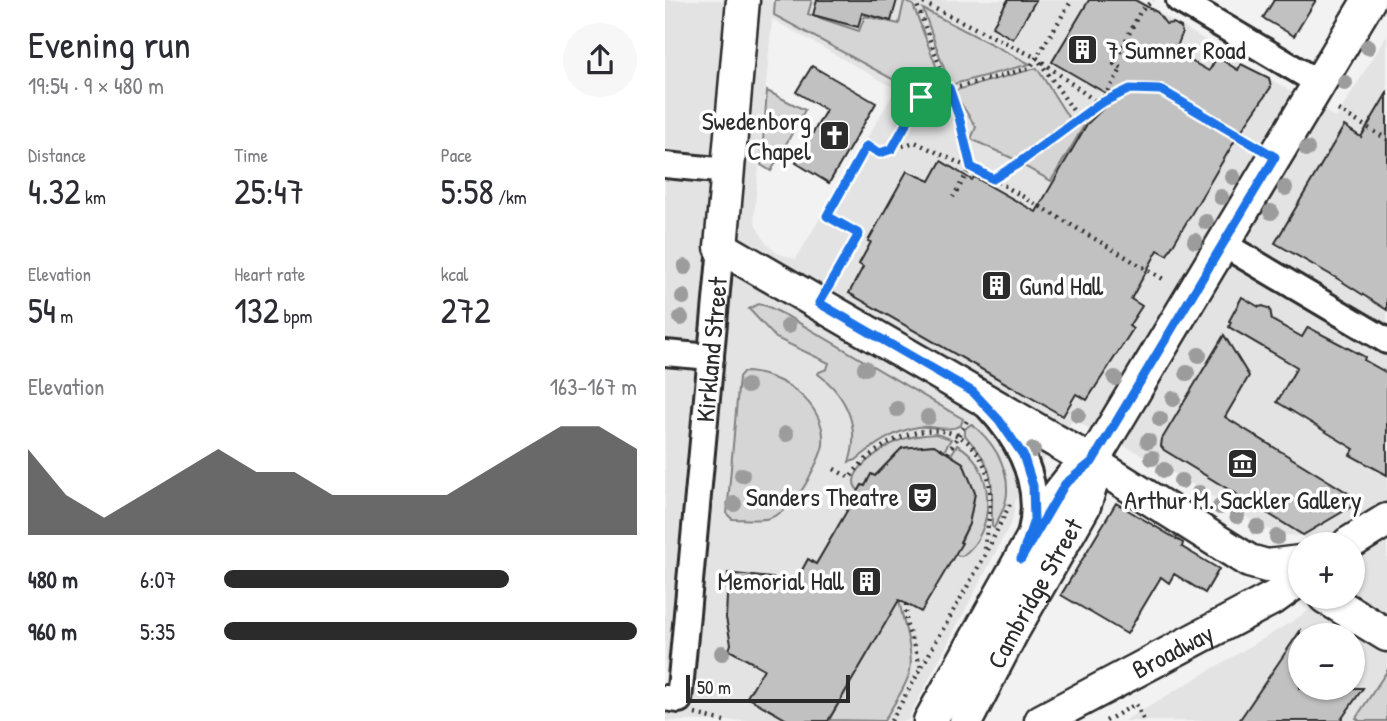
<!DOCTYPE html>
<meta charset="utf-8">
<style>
body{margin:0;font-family:"Patrick Hand",sans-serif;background:#f7f7f7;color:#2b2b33;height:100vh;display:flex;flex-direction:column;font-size:26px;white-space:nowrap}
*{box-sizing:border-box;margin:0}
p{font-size:23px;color:#7c7c81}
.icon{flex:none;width:38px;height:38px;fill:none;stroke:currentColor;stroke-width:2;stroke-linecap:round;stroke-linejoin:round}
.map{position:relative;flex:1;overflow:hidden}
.details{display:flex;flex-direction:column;background:#fff;width:665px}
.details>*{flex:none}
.controls{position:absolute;left:623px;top:532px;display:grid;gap:14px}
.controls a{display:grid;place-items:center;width:77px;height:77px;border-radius:50%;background:#fff;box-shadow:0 2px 5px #0004;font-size:35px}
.scale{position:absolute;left:21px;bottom:18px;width:164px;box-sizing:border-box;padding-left:7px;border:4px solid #2b2b2b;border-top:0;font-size:19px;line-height:24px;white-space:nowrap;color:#2b2b2b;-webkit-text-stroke:5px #fff;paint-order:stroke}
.pin{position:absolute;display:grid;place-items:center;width:60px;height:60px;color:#fff;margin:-30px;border-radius:14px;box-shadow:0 4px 10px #0006}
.round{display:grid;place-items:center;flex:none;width:74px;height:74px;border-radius:37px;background:#f7f7f7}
.overview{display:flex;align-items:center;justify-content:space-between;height:119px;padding:0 28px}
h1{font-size:38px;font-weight:600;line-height:52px}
.metrics{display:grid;grid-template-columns:repeat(3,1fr);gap:10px;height:119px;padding:7px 28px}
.metrics div{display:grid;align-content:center}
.metrics b{font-size:35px;font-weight:600}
.metrics small{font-size:19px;font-weight:400}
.metrics p{font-size:19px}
.chart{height:196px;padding:14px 28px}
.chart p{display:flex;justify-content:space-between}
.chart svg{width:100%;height:126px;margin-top:7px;fill:#2b2b2b;opacity:.7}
ul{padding:0 28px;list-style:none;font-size:23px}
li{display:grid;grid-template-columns:112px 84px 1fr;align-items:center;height:52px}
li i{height:18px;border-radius:9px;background:#2b2b2b}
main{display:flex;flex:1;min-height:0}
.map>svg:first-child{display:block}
.built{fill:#e3e3e3;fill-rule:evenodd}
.green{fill:#d5d5d5;stroke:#808080;stroke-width:2}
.building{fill:#c1c1c1;stroke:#2b2b2b;stroke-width:2}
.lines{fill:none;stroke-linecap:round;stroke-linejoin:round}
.minor-casing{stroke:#2b2b2b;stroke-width:30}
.major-casing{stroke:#2b2b2b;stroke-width:37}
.path{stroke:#2b2b2b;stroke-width:4.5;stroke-dasharray:2 5;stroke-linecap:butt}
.minor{stroke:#fff;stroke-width:24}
.major{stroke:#fff;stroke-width:32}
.tree{fill:#9c9c9c}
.route-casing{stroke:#fff;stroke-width:14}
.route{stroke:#1a73e8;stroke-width:9}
.labels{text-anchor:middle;stroke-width:7;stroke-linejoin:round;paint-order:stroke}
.poi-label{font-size:26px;fill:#2b2b2b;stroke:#fff;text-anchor:end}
.street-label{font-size:26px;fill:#2b2b2b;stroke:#fff}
</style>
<main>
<section class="details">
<div class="overview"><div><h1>Evening run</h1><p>19:54 · 9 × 480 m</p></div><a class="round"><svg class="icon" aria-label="share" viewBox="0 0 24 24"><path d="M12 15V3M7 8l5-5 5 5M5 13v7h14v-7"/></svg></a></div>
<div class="metrics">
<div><p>Distance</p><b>4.32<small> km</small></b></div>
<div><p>Time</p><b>25:47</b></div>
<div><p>Pace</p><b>5:58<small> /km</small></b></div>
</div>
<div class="metrics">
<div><p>Elevation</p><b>54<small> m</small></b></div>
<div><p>Heart rate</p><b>132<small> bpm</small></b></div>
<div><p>kcal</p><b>272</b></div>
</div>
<div class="chart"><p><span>Elevation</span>163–167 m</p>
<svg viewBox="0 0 160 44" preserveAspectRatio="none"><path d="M0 44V14L10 30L20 38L30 30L40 22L50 14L60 22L70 22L80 30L90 30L100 30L110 30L120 22L130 14L140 6L150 6L160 14V44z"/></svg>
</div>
<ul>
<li><b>480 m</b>6:07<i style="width:69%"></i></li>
<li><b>960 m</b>5:35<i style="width:100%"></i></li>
</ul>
</section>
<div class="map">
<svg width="722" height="721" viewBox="0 0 722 721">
<rect width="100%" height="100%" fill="#f2f2f2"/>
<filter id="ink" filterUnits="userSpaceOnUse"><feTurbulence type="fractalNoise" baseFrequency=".0143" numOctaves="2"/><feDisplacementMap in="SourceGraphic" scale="14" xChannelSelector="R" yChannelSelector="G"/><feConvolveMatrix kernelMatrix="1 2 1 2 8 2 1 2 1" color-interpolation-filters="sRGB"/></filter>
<g filter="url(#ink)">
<path class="built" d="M0,0H473L671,118L722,35V721H459L628,621L664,597H688V544H646L637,536L619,535L599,528L489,461L408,420L351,499L347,521L242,721H0ZM107,19L231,89L131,259L112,253L101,243L91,226L89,217ZM635,635H688V688H635Z"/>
<g class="green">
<path d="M110,0H147L143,14L194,31L200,16L234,24L239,1L248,5L279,87L253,93L109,15Z"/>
<path d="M258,9L365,64L285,85Z"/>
<path d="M372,68L405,120L351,160L306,139L311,127L288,91Z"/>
<path d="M102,91L140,110L106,171L96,165Z"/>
<path d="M426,114L386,181L357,165Z"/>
<path d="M93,304L102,306L122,316L298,419L296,425C282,433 268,425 253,427C229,431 209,445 191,460L184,462C196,427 181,395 153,374L154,372L162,369L164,363L111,338L84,309Z"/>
<path d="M78,372C115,372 162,403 158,445C156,457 148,469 143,480C134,496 123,511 105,518C94,521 79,519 67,519L62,514L74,377Z"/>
<path d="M306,424C326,439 343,464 342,491C342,504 335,516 329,528L327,526C326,503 331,479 318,458C312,449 306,443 300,435V429Z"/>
<path d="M271,434L286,439L279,451L269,445L237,448L200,486L197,485L194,491C174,475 219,447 233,441C245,436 257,435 271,434Z"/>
<path d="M292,445C331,464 332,533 297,556L290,555L304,524L310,493L298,463L286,455Z"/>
<path d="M234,599C237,620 249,651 245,671C241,688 227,706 219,721L164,720Z"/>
<path d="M722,671V721H695L691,718Z"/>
</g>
<g class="building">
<path d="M152,0H232L226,21L197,13L193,27L148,15Z"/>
<path d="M343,0H371L348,39L327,27Z"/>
<path d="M424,0H470L492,12L501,24L508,23L516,27L517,34L510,52L544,71L552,57L573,70L576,64L604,78L606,87L572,137L502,255L493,250L466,299L477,306L464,326L468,329L422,400L411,394L398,416L184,293L198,267L194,264L206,242L203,241L242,171L265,181L276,161L307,180L309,177L371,212L422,124L449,98L387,62Z"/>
<path d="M609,0H651L629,36L598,18Z"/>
<path d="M147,66L211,103L164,183L131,163L161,110L131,92Z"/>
<path d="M722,93V310L673,279L610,243L679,126L696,137Z"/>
<path d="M577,297L594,307L598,306L605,309L607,320L637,337L643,327L700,357L699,360L722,373V475L685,455L689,449L612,402L632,367L564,327L566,322L564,321Z"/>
<path d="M559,335L584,376L560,417L696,501L638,535L499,450L496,446L497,439Z"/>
<path d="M269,445L298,463L310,493L304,524L295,542L297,543L256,612L234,600L163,721H124L82,697L99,669L64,650L66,644L61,618L63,573L131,581L143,559L151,564L197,485L200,486L206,474L210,476L237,448Z"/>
<path d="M451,503L518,543L517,547L554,569L540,593L509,574L504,583L496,577L462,634L396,595Z"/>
<path d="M635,631V688H698L675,721H574Z"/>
</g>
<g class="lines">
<defs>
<g id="minor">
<path d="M514,0L654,83"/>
<path d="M0,165L63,171"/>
<path d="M558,244L722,341"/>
<path d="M0,353L46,357"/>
<path d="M323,407C357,443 378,486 365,536"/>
<path id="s1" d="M0,698L14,700L56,247"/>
</g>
<g id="major">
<path d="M78,0L56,247L427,462L584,561L602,566L635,562"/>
<path d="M683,544L722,520"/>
<path d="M660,597L722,635"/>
<path d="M265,721L389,500L407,477L427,462L704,0"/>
<path id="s2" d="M301,721L347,632L419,506L427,481V462"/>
<path id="s3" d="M376,721L610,597L635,579"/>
</g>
</defs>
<use href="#minor" class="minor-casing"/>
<use href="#major" class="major-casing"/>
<g class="path">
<path d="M250,0L294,117L306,167L288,197"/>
<path d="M252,0L372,58L434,104"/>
<path d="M375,62L414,119"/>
<path d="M435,103L457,68L449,64L475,12L488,0"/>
<path d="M434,104L465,89L496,90L590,145"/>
<path d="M673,110L722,139"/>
<path d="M227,148L256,97L365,68L407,0"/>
<path d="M328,179L351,165L434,104L438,107"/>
<path d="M167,281L194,234L162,216L199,150L202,146L215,153L250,142L328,179L500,280"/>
<path d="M283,453L303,419"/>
<path d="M169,469L185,478C213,435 294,402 320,467C331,495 322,524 319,552"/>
<path d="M241,604V623L256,667"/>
<path d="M30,714L59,721"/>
<path d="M226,721L319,557L345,504"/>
<path d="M441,721L471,704L479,721"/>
</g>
<use href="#minor" class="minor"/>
<use href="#major" class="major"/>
</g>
<g class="tree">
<circle cx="703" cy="47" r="8"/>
<circle cx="680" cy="83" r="8"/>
<circle cx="642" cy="149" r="8"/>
<circle cx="568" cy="177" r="8"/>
<circle cx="620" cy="188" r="8"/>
<circle cx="556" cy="197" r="8"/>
<circle cx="606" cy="212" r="8"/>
<circle cx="541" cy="222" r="8"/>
<circle cx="530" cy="241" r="8"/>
<circle cx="20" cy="267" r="8"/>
<circle cx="18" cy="297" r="8"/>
<circle cx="16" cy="318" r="8"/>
<circle cx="123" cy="326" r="8"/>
<circle cx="534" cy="355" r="8"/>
<circle cx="200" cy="368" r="8"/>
<circle cx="522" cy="373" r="8"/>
<circle cx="450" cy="378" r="8"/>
<circle cx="82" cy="386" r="8"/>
<circle cx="508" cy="399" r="8"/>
<circle cx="232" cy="409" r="8"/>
<circle cx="413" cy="415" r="8"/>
<circle cx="263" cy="417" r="8"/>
<circle cx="495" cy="419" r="8"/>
<circle cx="121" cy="434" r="8"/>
<circle cx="483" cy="441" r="8"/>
<circle cx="368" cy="450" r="8"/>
<circle cx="487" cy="458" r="8"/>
<circle cx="499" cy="470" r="8"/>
<circle cx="77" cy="475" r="8"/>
<circle cx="516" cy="481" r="8"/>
<circle cx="534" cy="493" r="8"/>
<circle cx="69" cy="504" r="8"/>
<circle cx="555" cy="507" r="8"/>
<circle cx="572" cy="516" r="8"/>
<circle cx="592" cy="527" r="8"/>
<circle cx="612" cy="537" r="8"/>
<circle cx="57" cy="653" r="8"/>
</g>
</g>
<g class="lines" filter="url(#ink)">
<defs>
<path id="route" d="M284,88L294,117L306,167L328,179L351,165L434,104L465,89L496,90L610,157L427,462L400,484L356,559L369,520L368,486L358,455L334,420L308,392L154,303L194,234L162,216L199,150L202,146L215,153L227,149L256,97Z"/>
</defs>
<use href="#route" class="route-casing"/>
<use href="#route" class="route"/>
</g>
<defs>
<symbol id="building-square" viewBox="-11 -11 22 22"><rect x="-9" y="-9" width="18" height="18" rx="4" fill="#2b2b2b" stroke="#fff"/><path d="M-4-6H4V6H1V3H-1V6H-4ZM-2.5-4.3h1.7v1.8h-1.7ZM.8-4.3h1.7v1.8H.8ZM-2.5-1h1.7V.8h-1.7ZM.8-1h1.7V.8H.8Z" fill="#fff"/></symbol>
<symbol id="church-square" viewBox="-11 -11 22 22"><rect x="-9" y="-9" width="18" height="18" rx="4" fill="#2b2b2b" stroke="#fff"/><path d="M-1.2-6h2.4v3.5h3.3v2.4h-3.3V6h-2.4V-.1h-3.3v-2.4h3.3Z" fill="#fff"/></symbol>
<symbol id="museum-square" viewBox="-11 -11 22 22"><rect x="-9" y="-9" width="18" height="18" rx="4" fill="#2b2b2b" stroke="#fff"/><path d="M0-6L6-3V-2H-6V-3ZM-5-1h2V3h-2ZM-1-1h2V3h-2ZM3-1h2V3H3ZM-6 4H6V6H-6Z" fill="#fff"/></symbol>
<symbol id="theatre-square" viewBox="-11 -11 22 22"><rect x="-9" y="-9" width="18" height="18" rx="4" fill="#2b2b2b" stroke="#fff"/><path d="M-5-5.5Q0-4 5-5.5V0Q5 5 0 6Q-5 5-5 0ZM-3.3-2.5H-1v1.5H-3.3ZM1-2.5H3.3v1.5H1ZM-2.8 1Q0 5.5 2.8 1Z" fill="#fff"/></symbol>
</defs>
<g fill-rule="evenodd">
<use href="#building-square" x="400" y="32" width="35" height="35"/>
<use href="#church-square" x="152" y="118" width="35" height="35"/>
<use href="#building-square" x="314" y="268" width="35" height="35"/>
<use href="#museum-square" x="560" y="446" width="35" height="35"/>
<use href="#theatre-square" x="240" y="480" width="35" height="35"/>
<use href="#building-square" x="184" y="564" width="35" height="35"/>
</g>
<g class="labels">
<g class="poi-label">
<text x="441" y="59" text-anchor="start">7 Sumner Road</text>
<text x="146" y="130">Swedenborg<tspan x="146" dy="30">Chapel</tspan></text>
<text x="354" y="295" text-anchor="start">Gund Hall</text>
<text x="234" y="506">Sanders Theatre</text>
<text x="578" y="509" text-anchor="middle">Arthur M. Sackler Gallery</text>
<text x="179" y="590">Memorial Hall</text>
</g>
<g class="street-label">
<text dy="9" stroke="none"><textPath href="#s1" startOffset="366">Kirkland Street</textPath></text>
<text dy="9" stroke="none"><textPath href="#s2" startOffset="145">Cambridge Street</textPath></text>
<text dy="9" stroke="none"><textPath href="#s3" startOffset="149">Broadway</textPath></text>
</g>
</g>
</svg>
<div class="controls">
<a>+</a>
<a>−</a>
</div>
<div class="scale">50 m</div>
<div class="pin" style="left:256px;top:97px;background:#1e9e55"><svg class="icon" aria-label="arrive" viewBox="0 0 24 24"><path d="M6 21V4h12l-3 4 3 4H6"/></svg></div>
</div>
</main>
